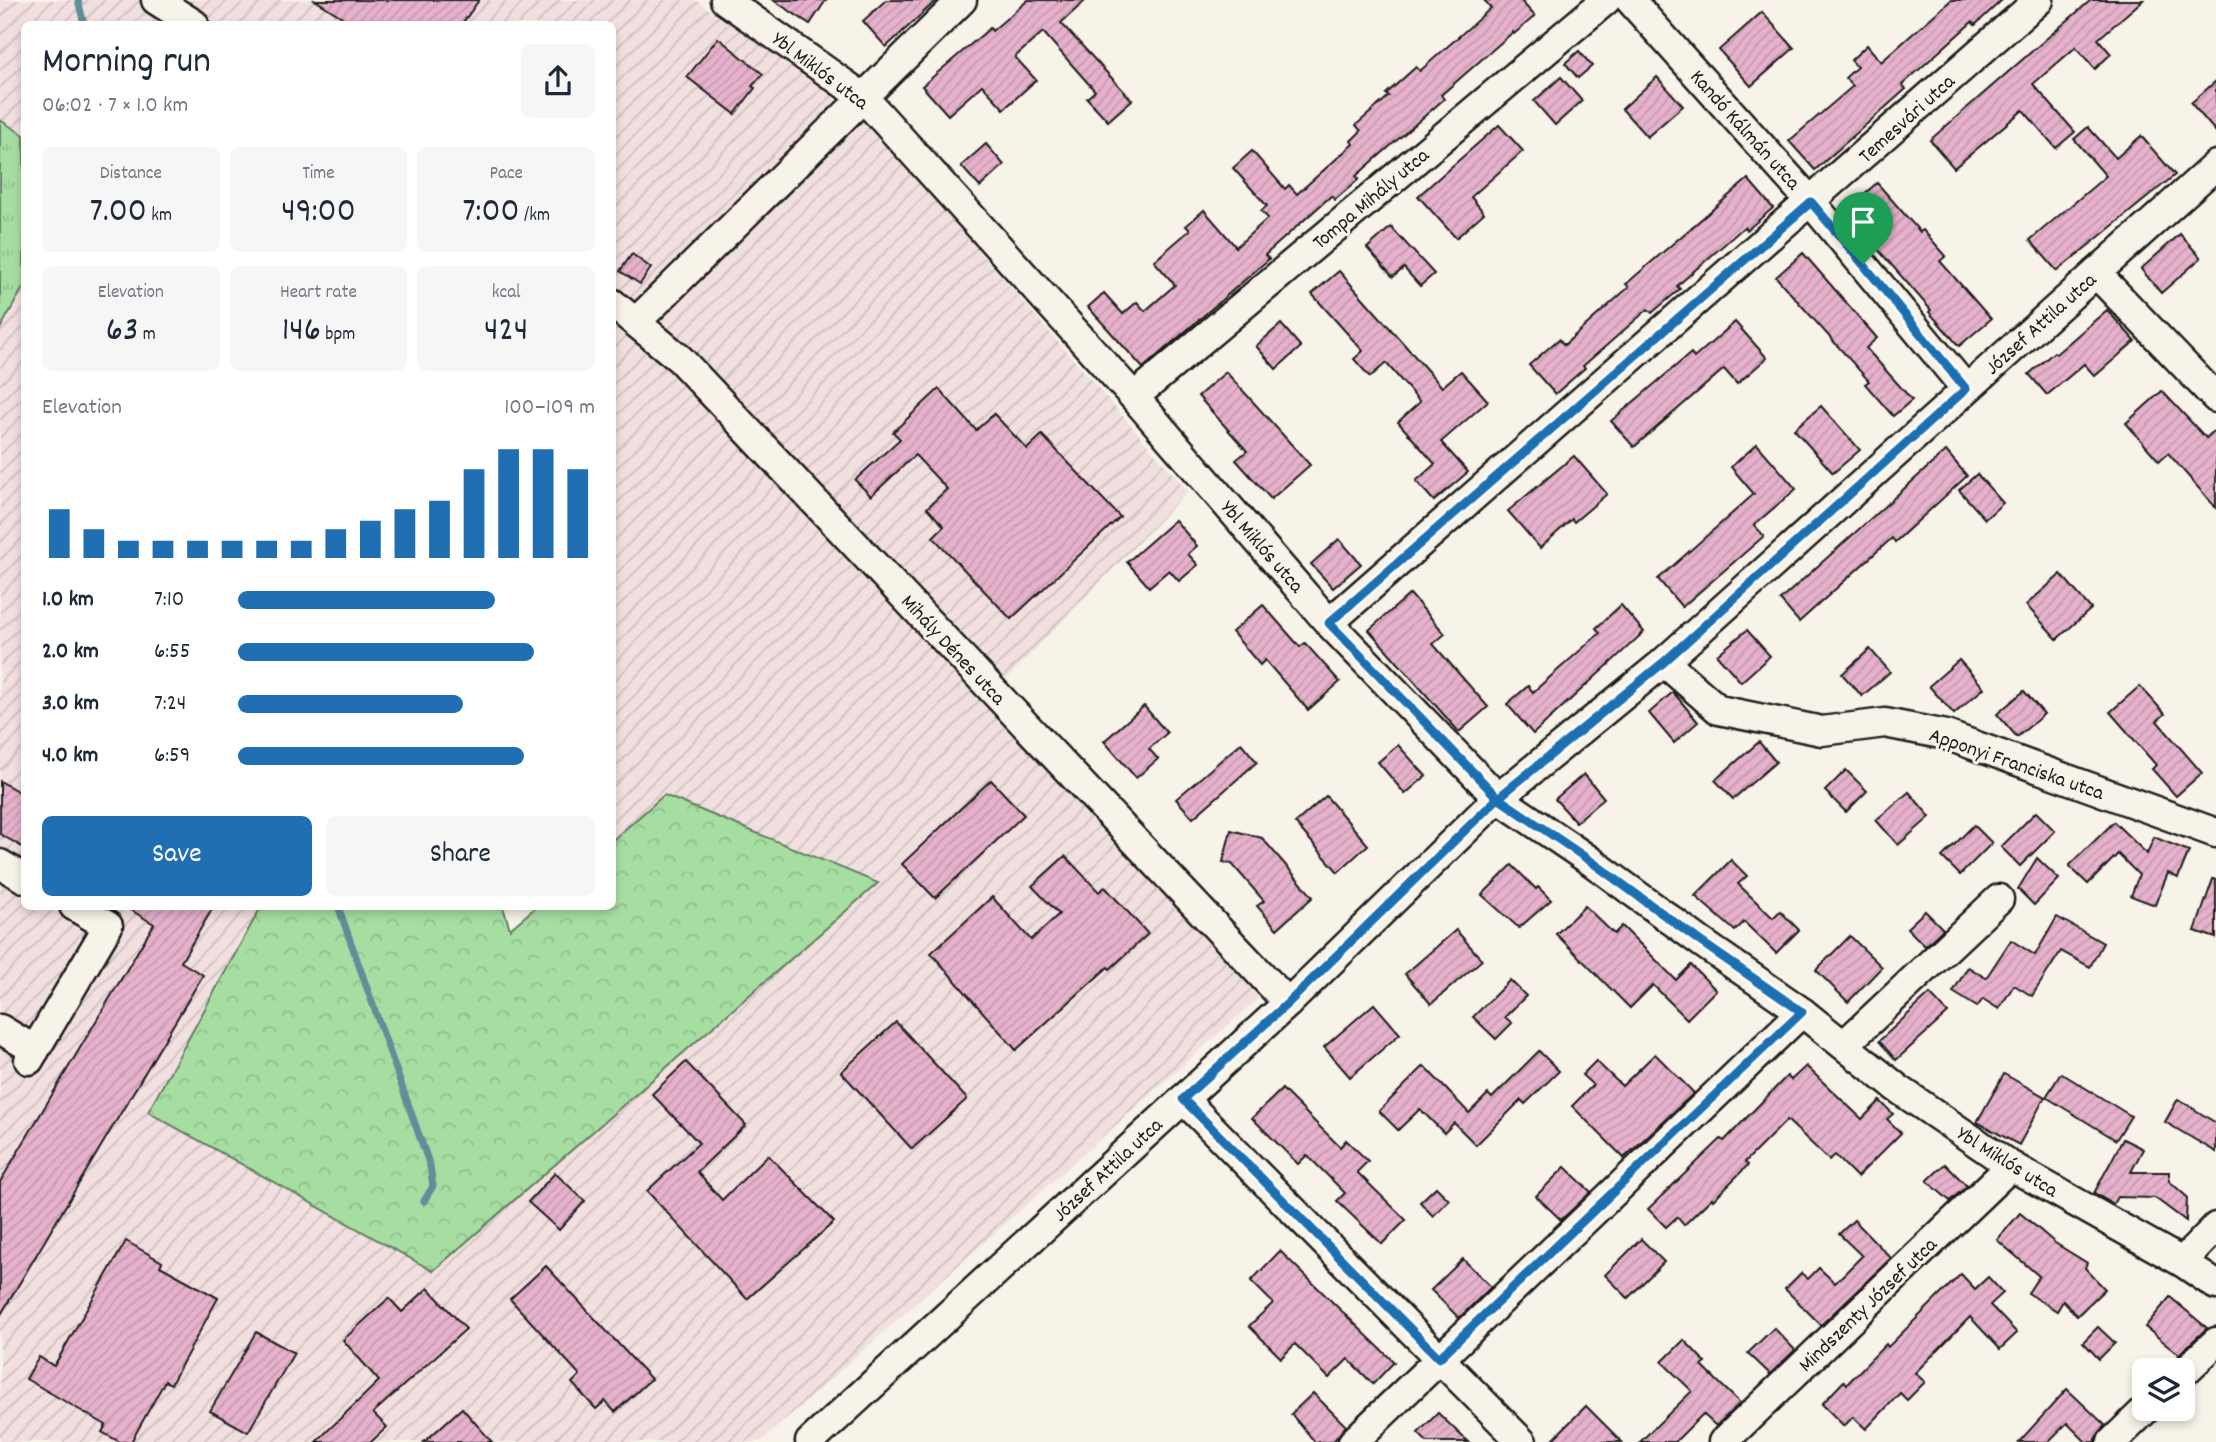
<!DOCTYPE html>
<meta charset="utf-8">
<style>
body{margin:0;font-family:Dekko,sans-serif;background:#f6f6f7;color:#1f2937;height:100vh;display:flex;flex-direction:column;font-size:26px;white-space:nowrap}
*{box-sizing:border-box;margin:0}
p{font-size:23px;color:#747a83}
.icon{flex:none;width:38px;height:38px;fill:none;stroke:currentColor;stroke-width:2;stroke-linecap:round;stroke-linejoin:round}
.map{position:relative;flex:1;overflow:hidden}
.drawer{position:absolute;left:21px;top:21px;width:595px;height:889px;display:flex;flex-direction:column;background:#fff;border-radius:10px;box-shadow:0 4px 10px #0003}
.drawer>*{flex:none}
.tools{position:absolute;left:2132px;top:1358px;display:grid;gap:14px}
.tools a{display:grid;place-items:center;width:63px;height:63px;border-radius:10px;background:#fff;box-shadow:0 4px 10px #0003;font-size:35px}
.pin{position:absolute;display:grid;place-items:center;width:60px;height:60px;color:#fff;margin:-72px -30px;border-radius:50% 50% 50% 0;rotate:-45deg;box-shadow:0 0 7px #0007}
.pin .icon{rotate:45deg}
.round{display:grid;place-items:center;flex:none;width:74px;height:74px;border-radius:10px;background:#f6f6f7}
.overview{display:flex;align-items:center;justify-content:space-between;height:119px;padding:0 21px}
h1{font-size:38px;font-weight:600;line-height:52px}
.figures{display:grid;grid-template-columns:repeat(3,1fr);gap:10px;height:119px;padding:7px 21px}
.figures div{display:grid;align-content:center;border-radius:10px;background:#f6f6f7;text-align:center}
.figures b{font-size:35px;font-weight:600}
.figures small{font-size:19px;font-weight:400}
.figures p{font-size:19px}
.chart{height:196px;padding:14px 21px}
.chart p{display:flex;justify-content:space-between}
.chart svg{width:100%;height:126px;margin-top:7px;stroke:#1f6fb2;stroke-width:6}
.primary-button{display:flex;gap:14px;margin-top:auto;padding:14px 21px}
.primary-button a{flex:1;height:80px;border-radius:10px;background:#1f6fb2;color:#fff;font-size:28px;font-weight:600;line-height:80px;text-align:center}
.primary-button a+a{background:#f6f6f7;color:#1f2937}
ul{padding:0 21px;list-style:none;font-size:23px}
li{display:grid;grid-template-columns:112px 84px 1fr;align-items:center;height:52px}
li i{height:18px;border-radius:9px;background:#1f6fb2}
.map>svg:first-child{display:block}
.industrial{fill:url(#industrial-furrows)}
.grass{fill:url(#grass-tufts);stroke:#617d5f;stroke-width:2}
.forest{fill:url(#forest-crowns);stroke:#617d5f;stroke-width:2}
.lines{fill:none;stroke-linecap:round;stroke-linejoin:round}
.stream{stroke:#608e99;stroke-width:7}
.building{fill:url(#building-hatch);stroke:#1c1c1c;stroke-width:2}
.minor-casing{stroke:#1c1c1c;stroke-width:33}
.minor{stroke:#f7f3e8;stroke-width:28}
.route-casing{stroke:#fff;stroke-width:14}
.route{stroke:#1f6fb2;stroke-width:9}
.labels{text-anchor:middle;stroke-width:6;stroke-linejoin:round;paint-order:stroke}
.street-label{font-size:21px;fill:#1c1c1c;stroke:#f7f3e8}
</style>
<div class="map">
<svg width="2216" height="1442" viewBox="0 0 2216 1442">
<defs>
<pattern id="industrial-furrows" width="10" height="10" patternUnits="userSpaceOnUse" patternTransform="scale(1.75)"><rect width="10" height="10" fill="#f2dfdf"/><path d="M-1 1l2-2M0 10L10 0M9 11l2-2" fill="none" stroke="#cfbfbf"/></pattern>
<pattern id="grass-tufts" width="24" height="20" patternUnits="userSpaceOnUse" patternTransform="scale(1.75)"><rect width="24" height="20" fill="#a6dea2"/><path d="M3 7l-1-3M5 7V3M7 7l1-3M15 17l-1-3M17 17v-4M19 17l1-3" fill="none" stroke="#8ebe8b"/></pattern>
<pattern id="forest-crowns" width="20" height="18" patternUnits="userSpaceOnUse" patternTransform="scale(1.75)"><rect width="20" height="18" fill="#a6dea2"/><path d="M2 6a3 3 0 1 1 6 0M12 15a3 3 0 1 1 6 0" fill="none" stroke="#8ebe8b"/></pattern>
<pattern id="building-hatch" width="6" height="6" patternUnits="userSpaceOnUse" patternTransform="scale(1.75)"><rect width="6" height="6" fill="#e6b1cb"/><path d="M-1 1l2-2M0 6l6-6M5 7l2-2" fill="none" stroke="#c598ae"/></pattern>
</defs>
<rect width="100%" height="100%" fill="#f7f3e8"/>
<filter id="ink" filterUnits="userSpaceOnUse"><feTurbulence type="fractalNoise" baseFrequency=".0143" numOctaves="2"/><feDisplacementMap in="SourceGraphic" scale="14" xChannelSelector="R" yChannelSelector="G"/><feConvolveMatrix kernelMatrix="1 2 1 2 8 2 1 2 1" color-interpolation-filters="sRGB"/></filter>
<g filter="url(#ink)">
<path class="industrial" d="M0,0H695L849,102L1188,491L997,689L1282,977L760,1442H0V329L24,286V906L261,907L148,1112L878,883L664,795L613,840L612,24H24V135L0,120Z"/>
<path class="grass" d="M0,120L24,135V286L0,329Z"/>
<path class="forest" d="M664,795L878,883L433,1271L148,1112L261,907H503L510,929L536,907L612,906L613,840Z"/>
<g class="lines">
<g class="stream">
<path d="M78,0L84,24"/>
<path d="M338,906L430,1166L433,1186L424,1201"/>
</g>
</g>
<g class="building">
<path d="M315,0H479L462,24H353Z"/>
<path d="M773,0H826L810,24Z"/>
<path d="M886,0H937L886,47L863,21Z"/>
<path d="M1028,0H1086L1061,23L1132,100L1108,121L1087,98L1095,91L1043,32L1015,57L1036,80L1004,109L982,85L948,115L922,86L990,28L992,31Z"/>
<path d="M1484,0H1520L1535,16L1514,34L1513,32L1441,95L1444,99L1356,176L1359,179L1335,200L1331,196L1265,255L1269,259L1143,368L1088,307L1104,293L1123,314L1137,302L1145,311L1175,285L1154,261L1190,230L1186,226L1204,210L1236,247L1268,218L1261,211L1267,206L1233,168L1252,151L1285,189L1289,185L1297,194L1353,144L1351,141L1361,131L1356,125L1389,96L1386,94L1416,67L1420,71L1491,8Z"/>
<path d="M1951,0H2002L1975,25L1972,22L1902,85L1906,89L1815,170L1789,141L1853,86L1845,78L1857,67L1851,60L1867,45L1881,62Z"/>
<path d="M2091,0H2143L2098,39L2111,54L2095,69L2076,47L2033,84L2075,132L2056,148L2023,110L1954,168L1930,140Z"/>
<path d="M1762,12L1794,48L1751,86L1719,50Z"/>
<path d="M718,38L763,74L752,86L755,88L735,114L687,77Z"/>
<path d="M1579,51L1592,66L1578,78L1565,63Z"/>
<path d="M1561,77L1582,101L1555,125L1534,101Z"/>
<path d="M1657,77L1683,106L1647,137L1622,109Z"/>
<path d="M2216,81V132L2191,103Z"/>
<path d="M1499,125L1523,151L1471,197L1484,213L1456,238L1418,196Z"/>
<path d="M2088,127L2116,158L2141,136L2175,175L2057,271L2030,240L2106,176L2074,139Z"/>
<path d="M986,144L1004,165L980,187L961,166Z"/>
<path d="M1748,179L1773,208L1747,230L1744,227L1677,286L1680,289L1652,313L1648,309L1583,366L1585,368L1555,394L1529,365L1559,339L1564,345L1629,287L1626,284Z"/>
<path d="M1877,183L1920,232L1923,230L1946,256L1940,261L1991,319L1959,346L1929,312L1931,310L1875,246L1872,249L1842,213Z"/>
<path d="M1391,227L1434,274L1420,286L1404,268L1393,277L1367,248Z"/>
<path d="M2180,234L2201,258L2161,293L2141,269Z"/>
<path d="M1803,253L1877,338L1866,348L1912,400L1893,416L1865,384L1869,381L1776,277Z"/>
<path d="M632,254L651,268L640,284L620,271Z"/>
<path d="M1339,271L1442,387L1461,371L1488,401L1441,442L1468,472L1434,501L1416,481L1435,464L1398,422L1420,402L1386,363L1370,377L1354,359L1363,351L1312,294Z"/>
<path d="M2107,310L2135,341L2095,376L2084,364L2047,395L2029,374L2054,352L2056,354Z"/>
<path d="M1735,322L1767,358L1737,384L1724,369L1634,447L1611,421L1691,353L1694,358Z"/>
<path d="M1281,324L1301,347L1276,369L1256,346Z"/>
<path d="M1226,372L1310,465L1271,499L1236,460L1247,451L1198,396Z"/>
<path d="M939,389L976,430L994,414L1027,449L1042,435L1120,517L1011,619L933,537L944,526L927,508L947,489L915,455L871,496L855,480L900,439L893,432Z"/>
<path d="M2162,391L2206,438L2216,429V508L2168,453L2159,461L2126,423Z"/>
<path d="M1821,406L1860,450L1833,473L1794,429Z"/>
<path d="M1757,444L1796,489L1754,525L1764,536L1682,607L1658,579L1754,494L1731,467Z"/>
<path d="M1946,451L1967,476L1895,542L1892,538L1799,622L1780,600Z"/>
<path d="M1574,456L1607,494L1574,522L1572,519L1540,548L1508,511Z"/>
<path d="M1977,474L2003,503L1985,519L1959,490Z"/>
<path d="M1175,520L1197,546L1188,554L1198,565L1179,581L1169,570L1149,587L1127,562Z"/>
<path d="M1339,539L1361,564L1333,588L1311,564Z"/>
<path d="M2061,574L2091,609L2057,639L2026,605Z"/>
<path d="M1410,594L1445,634L1433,644L1488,707L1459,732L1369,630Z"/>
<path d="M1263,605L1300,647L1305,643L1340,682L1308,710L1265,660L1260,665L1232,632Z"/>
<path d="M1621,605L1644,632L1533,734L1507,704L1528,686L1533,692L1600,633L1596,628Z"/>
<path d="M1747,630L1770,656L1741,682L1717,655Z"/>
<path d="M1870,649L1890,672L1862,696L1842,674Z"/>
<path d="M1959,660L1984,688L1954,714L1929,686Z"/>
<path d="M2140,686L2165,714L2157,721L2202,773L2176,796L2152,769L2156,765L2110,712Z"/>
<path d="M2024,691L2044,714L2017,737L1997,714Z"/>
<path d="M1673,692L1698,722L1674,743L1649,713Z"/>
<path d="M1144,706L1167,733L1149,749L1158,759L1136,778L1104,741Z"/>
<path d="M1759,742L1776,762L1733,799L1715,780Z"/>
<path d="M1241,743L1257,762L1193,818L1176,799Z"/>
<path d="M1398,745L1426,776L1405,794L1378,762Z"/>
<path d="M1846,770L1867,791L1846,812L1825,791Z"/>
<path d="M1584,774L1604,798L1576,822L1555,799Z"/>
<path d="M991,780L1024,815L935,898L902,864Z"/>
<path d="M0,781L24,795V848L0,834Z"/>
<path d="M1909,792L1930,817L1898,845L1876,820Z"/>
<path d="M1326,796L1368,845L1338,872L1295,823Z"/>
<path d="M2036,812L2055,831L2020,866L2001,847Z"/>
<path d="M2114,822L2147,854L2154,837L2189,851L2178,878L2168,873L2155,905L2131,896L2139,875L2118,854L2088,884L2069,866Z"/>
<path d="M1974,825L1992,843L1960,875L1942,857Z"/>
<path d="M1231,830L1262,838L1313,897L1277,929L1257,906L1264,901L1232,864L1223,862Z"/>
<path d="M1065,856L1099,892L1105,887L1148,934L1110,969L1108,967L1016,1050L931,953L992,897L1031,940L1059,914L1032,886Z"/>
<path d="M2037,858L2059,879L2034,905L2018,889Z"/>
<path d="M1731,860L1747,876L1738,884L1773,918L1780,911L1799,930L1776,953L1744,922L1735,931L1695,896Z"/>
<path d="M1512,865L1536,889L1538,887L1551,900L1519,928L1482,895Z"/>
<path d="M2213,879L2216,880V938L2195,931Z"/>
<path d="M124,906H214L181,962L203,975L0,1316V1182L154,924Z"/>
<path d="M1585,906L1614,934L1622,926L1676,980L1691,965L1716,990L1687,1019L1653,985L1630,1008L1556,934Z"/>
<path d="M1925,911L1943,929L1925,946L1907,928Z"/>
<path d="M2057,917L2103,943L2090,967L2061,951L2032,996L2014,985L1999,1009L1983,999L1977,1007L1953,992L1968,967L1986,978L2011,940L2035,955Z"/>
<path d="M1456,930L1482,960L1431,1004L1405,974Z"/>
<path d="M1850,936L1882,967L1848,1002L1816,970Z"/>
<path d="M1510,980L1526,996L1505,1017L1512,1023L1496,1039L1473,1017Z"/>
<path d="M1930,994L1948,1013L1896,1060L1879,1041Z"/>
<path d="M1374,1004L1400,1034L1350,1077L1324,1047Z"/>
<path d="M896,1022L967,1099L912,1149L841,1072Z"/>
<path d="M1539,1051L1559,1071L1525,1104L1521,1100L1476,1145L1454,1123L1444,1133L1420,1109L1398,1130L1379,1111L1424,1066L1469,1113L1488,1094L1492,1098Z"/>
<path d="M1655,1054L1694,1093L1624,1158L1572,1106L1593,1085L1582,1075L1596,1061L1622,1086Z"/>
<path d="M686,1062L746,1125L697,1172L722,1200L768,1155L834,1222L747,1299L647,1191L699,1143L652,1094Z"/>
<path d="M1806,1066L1862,1119L1880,1101L1893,1114L1887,1119L1901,1133L1857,1177L1835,1155L1829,1160L1787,1120L1745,1162L1748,1165L1713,1200L1712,1198L1684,1225L1677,1217L1666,1227L1648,1209L1721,1139L1724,1141L1787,1076L1791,1080Z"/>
<path d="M2061,1073L2131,1116L2116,1140L2046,1097Z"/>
<path d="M2004,1074L2045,1097L2019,1145L1977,1122Z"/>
<path d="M1282,1089L1340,1147L1346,1140L1368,1161L1357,1172L1406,1220L1382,1244L1337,1201L1345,1193L1307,1155L1298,1164L1252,1118Z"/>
<path d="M2178,1099L2216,1123V1152L2165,1122Z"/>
<path d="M2123,1139L2143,1149L2131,1172H2169V1181L2187,1197L2186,1221L2155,1198L2117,1197L2113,1204L2094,1193Z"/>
<path d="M1945,1164L1967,1186L1950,1201L1927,1181Z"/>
<path d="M1565,1167L1591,1192L1561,1220L1536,1196Z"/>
<path d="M555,1173L585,1201L559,1230L528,1202Z"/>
<path d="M1436,1187L1449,1200L1433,1216L1420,1202Z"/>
<path d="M2020,1213L2055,1243L2087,1263L2085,1268L2105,1289L2077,1316L2063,1301L2057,1311L2028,1293L2039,1276L1997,1240Z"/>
<path d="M1854,1220L1891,1258L1821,1325L1785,1289L1801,1273L1808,1279L1819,1268L1835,1283L1862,1256L1839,1234Z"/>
<path d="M1641,1239L1664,1262L1628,1298L1605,1275Z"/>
<path d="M126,1241L162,1262L160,1266L218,1298L171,1384L165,1381L131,1442H120L102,1432L106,1425L26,1379L39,1357L54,1366Z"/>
<path d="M1280,1251L1394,1362L1373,1384L1348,1359L1329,1378L1295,1344L1281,1358L1249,1326L1273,1303L1251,1281Z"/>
<path d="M1463,1259L1491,1287L1459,1318L1431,1290Z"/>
<path d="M546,1266L651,1379L615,1412L605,1401L596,1409L572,1383L580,1375L510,1299Z"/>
<path d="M1961,1274L1975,1289L1988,1277L2003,1293L1990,1305L2017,1333L2000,1349L1970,1317L1915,1373L1925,1382L1907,1400L1900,1393L1866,1429L1853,1417L1844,1426L1822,1404L1844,1381L1847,1384L1886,1344L1888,1347Z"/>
<path d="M428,1288L466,1329L373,1413L387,1427L371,1442H316L379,1381L343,1340L389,1298L402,1312Z"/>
<path d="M2170,1297L2207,1328L2179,1354L2145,1327Z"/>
<path d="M2098,1327L2115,1343L2099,1359L2083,1342Z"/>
<path d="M1774,1328L1795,1350L1770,1374L1748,1353Z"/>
<path d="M256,1332L294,1353L248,1432L210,1411Z"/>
<path d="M1684,1340L1706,1363L1702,1366L1740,1403L1716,1426L1703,1414L1675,1442H1640L1692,1391L1662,1362Z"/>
<path d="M2067,1389L2105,1425L2096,1437V1442H2086L2067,1423L2048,1442H2019Z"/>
<path d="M1313,1393L1346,1426L1333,1442H1315L1291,1414Z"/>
<path d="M1586,1406L1622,1442H1550Z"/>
<path d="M462,1408L492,1442H424Z"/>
<path d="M1438,1413L1468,1442H1427L1418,1433Z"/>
</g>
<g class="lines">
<defs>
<g id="minor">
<path d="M156,0L194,24"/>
<path d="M725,0L863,97L1134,397L1329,623L1498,798L1592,862L1701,942L1802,1012L1897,1088L2011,1166L2182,1262L2216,1285"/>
<path d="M1630,0L1811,202L1966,389"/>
<path d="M2096,273L2216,398"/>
<path d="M612,303L680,359L1288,1003"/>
<path d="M637,321L962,0"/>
<path d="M1134,397L1606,0"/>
<path d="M1329,623L2039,0"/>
<path d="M1664,662L1719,710L1822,731L1885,723L1946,735L2216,833"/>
<path d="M0,864L24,878"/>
<path d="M0,1029L35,1050"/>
<path d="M1844,1045L1999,899"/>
<path d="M29,1060L108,926L74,906"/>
<path d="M1183,1099L1522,1442"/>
<path d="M2182,1262L2216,1227"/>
<path d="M2182,1374L2216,1342"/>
<path d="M810,1442L1288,1003L1498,798L1664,662L2216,165"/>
<path d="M1353,1442L1802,1012"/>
<path d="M1723,1442L2011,1166"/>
<path d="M2112,1442L2146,1409"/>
</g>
</defs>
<use href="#minor" class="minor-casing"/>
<use href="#minor" class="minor"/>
</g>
</g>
<g class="lines" filter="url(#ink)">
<defs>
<path id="route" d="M1863,264L1966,389L1664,662L1498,798L1288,1003L1183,1099L1439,1358L1802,1012L1701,942L1592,862L1498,798L1329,623L1811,202L1863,264"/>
</defs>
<use href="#route" class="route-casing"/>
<use href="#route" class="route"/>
</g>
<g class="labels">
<g class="street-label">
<text transform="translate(821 70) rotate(37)" y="7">Ybl Miklós utca</text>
<text transform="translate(1906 118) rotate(-42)" y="7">Temesvári utca</text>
<text transform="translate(1746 129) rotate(48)" y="7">Kandó Kálmán utca</text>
<text transform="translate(1370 198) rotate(-40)" y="7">Tompa Mihály utca</text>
<text transform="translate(2040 323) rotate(-42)" y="7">József Attila utca</text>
<text transform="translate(1263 546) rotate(49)" y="7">Ybl Miklós utca</text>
<text transform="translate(954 649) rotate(47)" y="7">Mihály Dénes utca</text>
<text transform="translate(2017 763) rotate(19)" y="7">Apponyi Franciska utca</text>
<text transform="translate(2008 1161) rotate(32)" y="7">Ybl Miklós utca</text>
<text transform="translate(1107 1169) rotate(-43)" y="7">József Attila utca</text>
<text transform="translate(1867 1304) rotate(-44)" y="7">Mindszenty József utca</text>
</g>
</g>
</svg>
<div class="tools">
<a><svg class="icon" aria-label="layers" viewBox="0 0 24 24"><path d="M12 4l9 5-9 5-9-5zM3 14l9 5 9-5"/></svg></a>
</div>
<div class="pin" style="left:1863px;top:264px;background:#1e9e55"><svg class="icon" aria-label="arrive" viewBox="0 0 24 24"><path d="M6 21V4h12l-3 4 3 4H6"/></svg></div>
<section class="drawer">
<div class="overview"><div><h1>Morning run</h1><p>06:02 · 7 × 1.0 km</p></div><a class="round"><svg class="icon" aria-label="share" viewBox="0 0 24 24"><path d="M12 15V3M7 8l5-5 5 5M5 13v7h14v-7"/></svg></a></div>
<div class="figures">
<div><p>Distance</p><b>7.00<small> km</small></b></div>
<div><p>Time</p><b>49:00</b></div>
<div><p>Pace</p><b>7:00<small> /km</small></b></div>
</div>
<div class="figures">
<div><p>Elevation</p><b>63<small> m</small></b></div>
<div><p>Heart rate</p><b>146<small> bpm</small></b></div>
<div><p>kcal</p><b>424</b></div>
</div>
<div class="chart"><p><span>Elevation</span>100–109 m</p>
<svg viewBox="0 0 160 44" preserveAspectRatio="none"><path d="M5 44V27M15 44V34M25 44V38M35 44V38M45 44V38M55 44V38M65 44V38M75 44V38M85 44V34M95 44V31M105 44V27M115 44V24M125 44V13M135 44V6M145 44V6M155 44V13"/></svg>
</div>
<ul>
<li><b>1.0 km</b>7:10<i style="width:72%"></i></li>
<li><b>2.0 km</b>6:55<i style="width:83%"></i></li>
<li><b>3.0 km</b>7:24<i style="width:63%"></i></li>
<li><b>4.0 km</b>6:59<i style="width:80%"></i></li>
</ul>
<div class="primary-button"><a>Save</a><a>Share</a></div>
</section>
</div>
